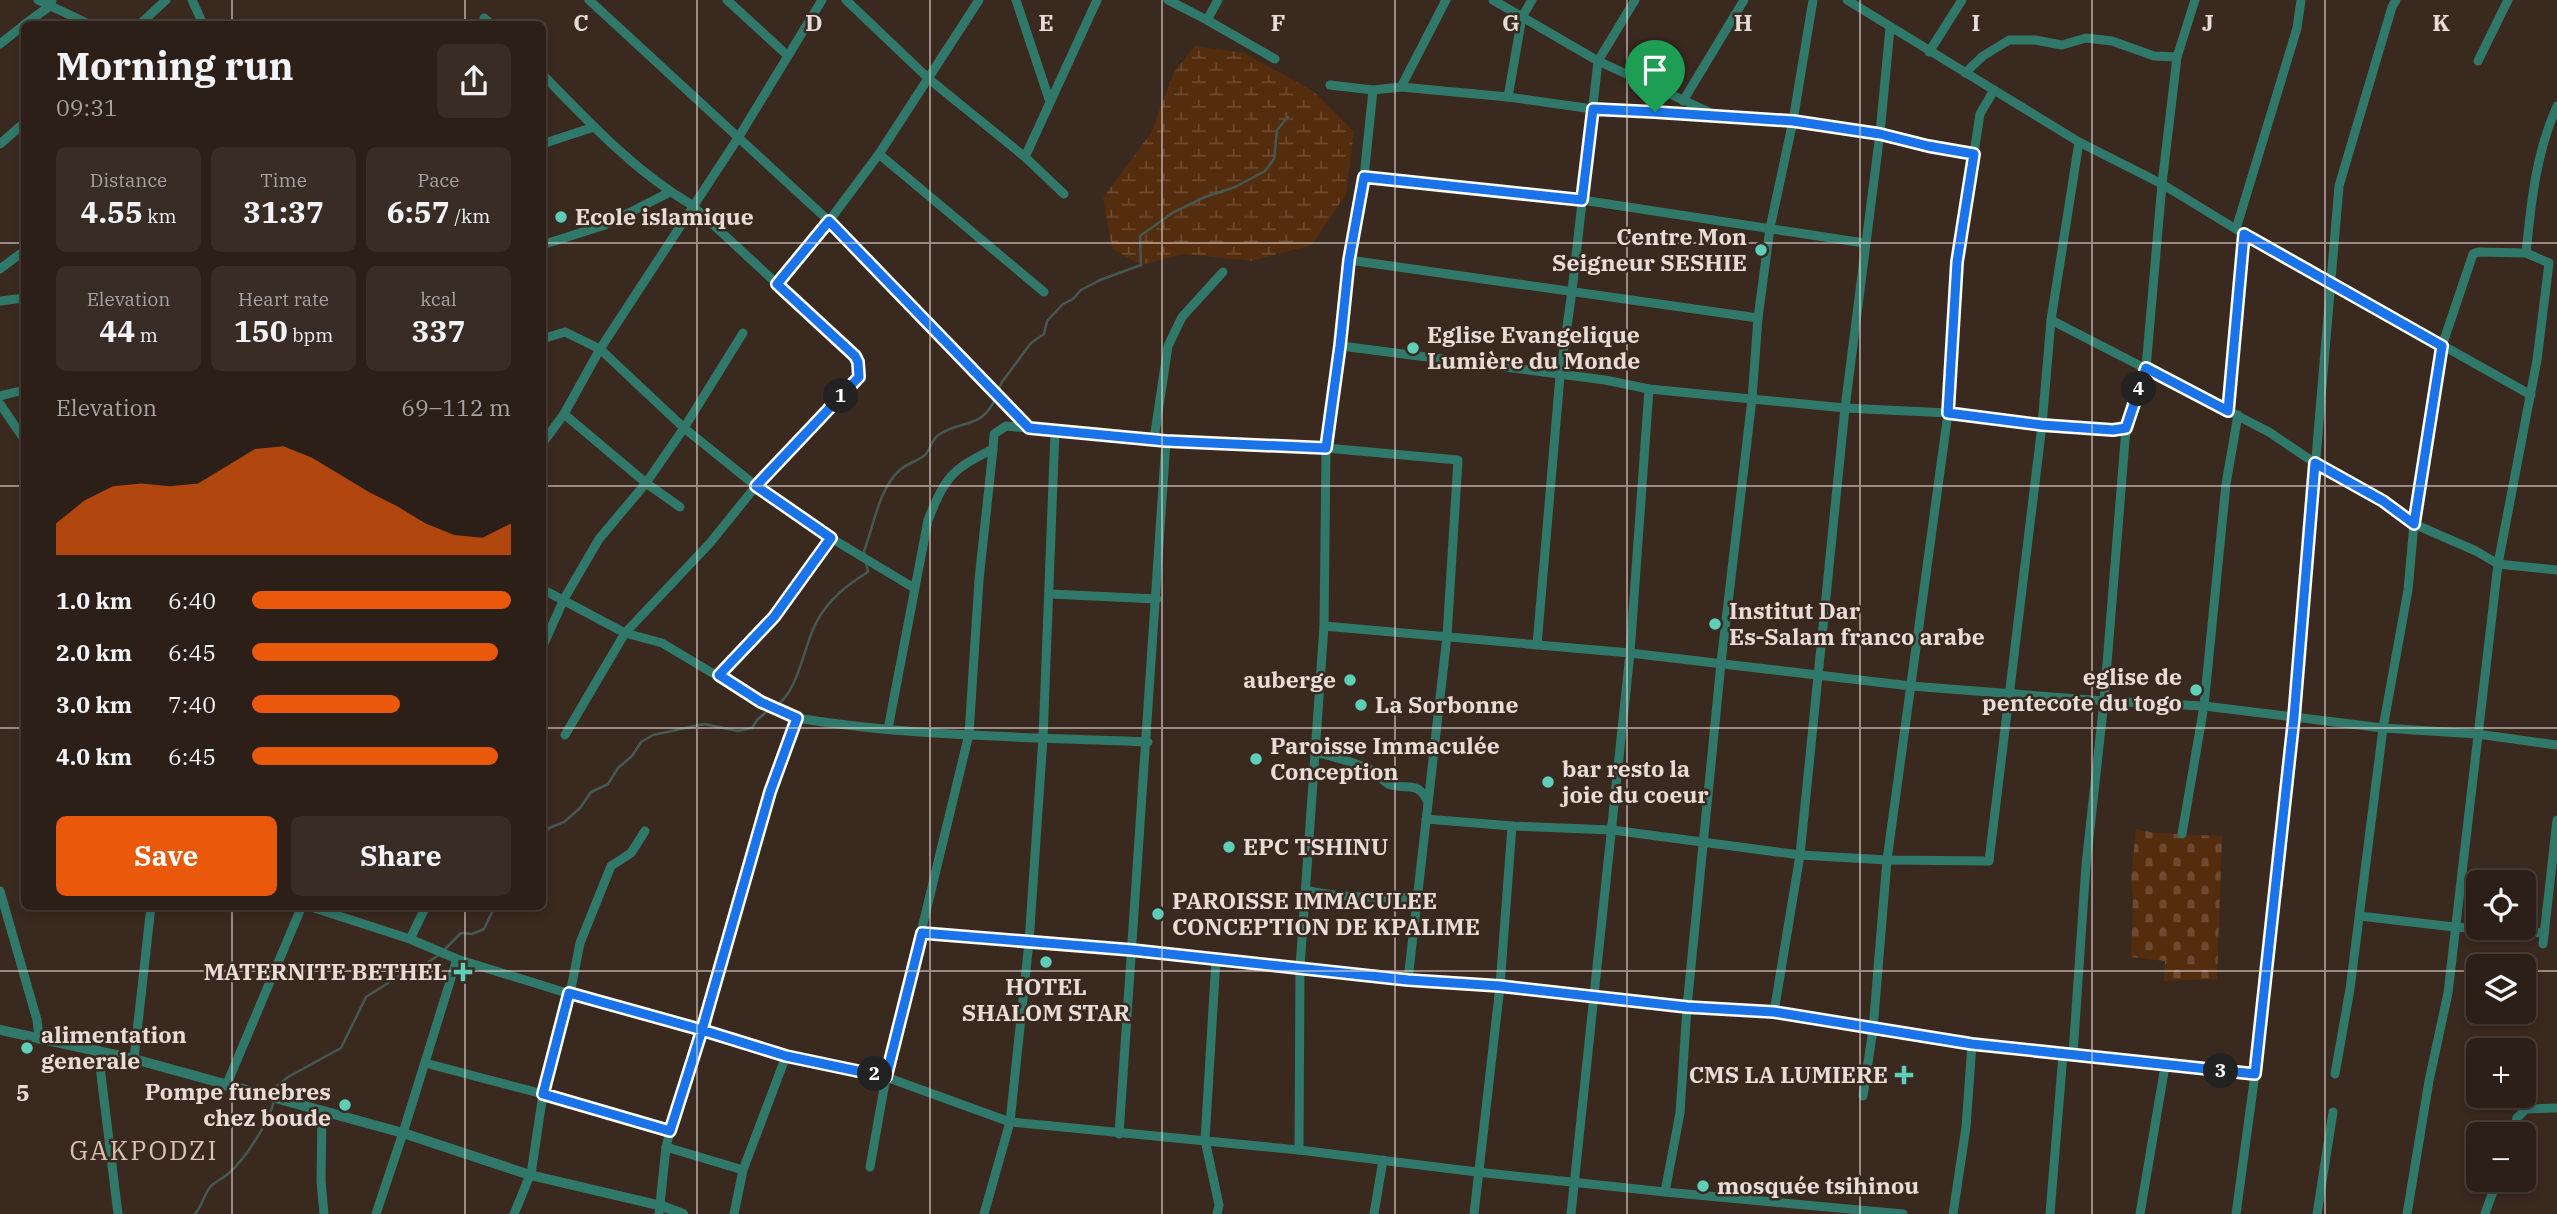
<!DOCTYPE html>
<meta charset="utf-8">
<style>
body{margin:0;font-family:"IBM Plex Serif",serif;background:#382c24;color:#f1f3f6;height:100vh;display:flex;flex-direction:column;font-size:26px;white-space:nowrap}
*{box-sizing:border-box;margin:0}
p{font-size:23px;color:#a6a2a1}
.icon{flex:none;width:38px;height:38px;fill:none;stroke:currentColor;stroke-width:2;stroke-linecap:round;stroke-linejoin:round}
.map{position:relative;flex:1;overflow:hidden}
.sheet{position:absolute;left:21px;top:21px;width:525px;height:889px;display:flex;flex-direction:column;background:#2c1f17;border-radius:10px;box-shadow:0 4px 10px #0003,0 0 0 2px #483d36}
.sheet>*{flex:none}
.controls{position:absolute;left:2466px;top:870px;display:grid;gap:14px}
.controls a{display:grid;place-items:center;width:70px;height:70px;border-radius:10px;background:#2c1f17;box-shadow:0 4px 10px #0003,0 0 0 2px #483d36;font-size:35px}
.pin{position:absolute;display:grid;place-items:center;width:60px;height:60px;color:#fff;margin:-72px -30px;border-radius:50% 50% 50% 0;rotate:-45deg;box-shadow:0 0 7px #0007}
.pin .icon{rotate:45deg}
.km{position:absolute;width:35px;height:35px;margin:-18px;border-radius:50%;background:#222;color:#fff;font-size:19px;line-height:35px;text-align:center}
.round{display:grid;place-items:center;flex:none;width:74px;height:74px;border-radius:10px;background:#382c24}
.head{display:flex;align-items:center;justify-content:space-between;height:119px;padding:0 35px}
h1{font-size:38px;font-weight:700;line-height:52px}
.figures{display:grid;grid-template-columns:repeat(3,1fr);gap:10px;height:119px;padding:7px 35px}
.figures div{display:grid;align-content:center;border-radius:10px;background:#382c24;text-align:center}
.figures b{font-size:30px;font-weight:700}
.figures small{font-size:19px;font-weight:400}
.figures p{font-size:19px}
.chart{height:196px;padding:14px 35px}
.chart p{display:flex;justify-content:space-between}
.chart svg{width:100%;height:126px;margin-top:7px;fill:#ea580c;opacity:.7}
.cta{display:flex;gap:14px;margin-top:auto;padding:14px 35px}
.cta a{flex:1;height:80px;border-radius:10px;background:#ea580c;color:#fff;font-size:28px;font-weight:700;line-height:80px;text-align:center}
.cta a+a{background:#382c24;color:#f1f3f6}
ul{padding:0 35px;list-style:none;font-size:23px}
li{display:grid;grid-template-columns:112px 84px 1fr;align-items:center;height:52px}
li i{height:18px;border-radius:9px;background:#ea580c}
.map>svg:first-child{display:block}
.wetland{fill:url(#wetland-marsh)}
.cemetery{fill:url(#cemetery-stones)}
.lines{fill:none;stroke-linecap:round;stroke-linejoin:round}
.stream{stroke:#455953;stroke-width:2.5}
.minor{stroke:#30786a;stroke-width:9}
.tertiary{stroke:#30786a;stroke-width:10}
.route-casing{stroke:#fff;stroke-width:14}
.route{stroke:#1a73e8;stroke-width:9}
.grid{fill:none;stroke:#e7dcd6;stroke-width:2;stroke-opacity:0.55}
.poi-dot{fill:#5eceb8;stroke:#3a291f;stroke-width:2.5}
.labels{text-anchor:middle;stroke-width:5;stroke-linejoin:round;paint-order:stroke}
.poi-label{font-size:23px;font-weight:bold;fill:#e7dcd6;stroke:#3a291f;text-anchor:start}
.quarter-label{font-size:26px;letter-spacing:2px;fill:#d8c3b5;stroke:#3a291f}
.grid-label{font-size:23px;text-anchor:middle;font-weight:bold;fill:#e7dcd6;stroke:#3a291f;stroke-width:5;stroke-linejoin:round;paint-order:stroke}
</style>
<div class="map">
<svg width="2557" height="1214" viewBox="0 0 2557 1214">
<defs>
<pattern id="wetland-marsh" width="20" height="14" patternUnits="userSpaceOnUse" patternTransform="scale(1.75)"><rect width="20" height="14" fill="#542c0e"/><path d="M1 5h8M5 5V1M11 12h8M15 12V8" fill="none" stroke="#6d4a30"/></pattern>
<pattern id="cemetery-stones" width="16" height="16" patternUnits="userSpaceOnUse" patternTransform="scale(1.75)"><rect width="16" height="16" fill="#542c0e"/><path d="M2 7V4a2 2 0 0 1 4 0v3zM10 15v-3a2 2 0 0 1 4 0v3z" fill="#6d4a30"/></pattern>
</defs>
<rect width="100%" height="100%" fill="#3a291f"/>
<path class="wetland" d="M1195,46L1244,53L1313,91L1354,132L1346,194L1312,245L1252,261L1184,254L1141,265L1112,249L1103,198L1151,133L1174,72Z"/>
<path class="cemetery" d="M2136,829L2154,833L2222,836L2217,979L2164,981L2165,961L2131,957L2133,897L2131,880Z"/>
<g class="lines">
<g class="stream">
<path d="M998,390L1002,382L1031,343L1044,334L1047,321L1063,304L1073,299L1081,290L1100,280L1141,265L1140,236L1174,212L1205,197L1235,187L1265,171L1274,159L1277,130L1288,117"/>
<path d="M865,556L864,551C874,525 879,487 901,469C908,463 918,461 925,455C931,449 931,439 940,434C961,420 983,429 996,397"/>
<path d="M777,705C799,690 804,644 817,621C829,599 847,585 868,572L866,562"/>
<path d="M542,837L549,828L564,822L580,808L591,792L608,784L618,768L632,756L641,742L653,735L704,724L738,731L752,728L757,720L771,708"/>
<path d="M444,950L461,933L472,934L484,929L495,906"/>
<path d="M275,1094L277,1086L288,1077L341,1048L366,997L399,976L414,971L439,955"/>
<path d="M195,1214C202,1206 204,1194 211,1186C216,1181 224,1178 229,1173C245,1159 270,1121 274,1100"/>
</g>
<g class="minor">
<path d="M38,0L89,24"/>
<path d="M192,0L203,24"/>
<path d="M589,0L829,221L1029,427"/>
<path d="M727,0L787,55"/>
<path d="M846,0L929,79L1025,157L1097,0"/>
<path d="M1016,0L1050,102"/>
<path d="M1168,0L1207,20L1275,59"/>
<path d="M1493,0L1598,61L1709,112"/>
<path d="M1847,0L2079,142L2051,320L2269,432L2315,463L2383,501L2414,524L2476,551L2498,564L2557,570"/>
<path d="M484,18L491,24"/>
<path d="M1207,20L1218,0"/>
<path d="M25,24L50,6L52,0"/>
<path d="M140,24L166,0"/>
<path d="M0,44L24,25"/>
<path d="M1929,52L1962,0"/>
<path d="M2478,61L2508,0"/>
<path d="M1965,73L1983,56L2009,40H2035L2062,45L2086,38L2112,41L2154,56L2177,57"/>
<path d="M542,74C588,121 635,172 692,205L855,356L858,362L859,377L756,486L710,543L625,633L565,735"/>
<path d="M1330,85L1373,90L1401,87L1508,97L1593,109L1793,121L1880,133L1928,146L1974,154"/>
<path d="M1401,87L1446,0"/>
<path d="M1373,90L1364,177L1349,260L1341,346L1326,448L1324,626L1630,653L1911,686L2104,701L2204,706L2383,728L2477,734L2557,745"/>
<path d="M1508,97L1522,17L1532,0"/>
<path d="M1683,101L1744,0"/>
<path d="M2079,142L2162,184L2244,234L2531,395"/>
<path d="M0,144L24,123"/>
<path d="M542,144L594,127"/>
<path d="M879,154L1044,292"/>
<path d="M1025,157L1064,194"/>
<path d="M1364,177L1582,200L1864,243"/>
<path d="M2236,229L2297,28L2301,0"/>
<path d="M542,245L605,225L670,192"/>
<path d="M2526,253C2531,203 2536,153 2557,106"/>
<path d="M1349,260L1758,318"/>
<path d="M0,269L24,251"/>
<path d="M777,284L829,221L879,154L979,0"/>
<path d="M0,301L24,298"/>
<path d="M542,339L565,332L600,349L684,428L756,486L831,538L914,588"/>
<path d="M1341,346L1605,380L1649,389L1845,408L1948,413L2042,425L2113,430L2126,428L2146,368L2162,184L2177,57L2195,0"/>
<path d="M0,396L24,390"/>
<path d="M0,404L24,439"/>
<path d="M2228,411L2244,234"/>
<path d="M564,414L646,483L680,507"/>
<path d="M1154,439L1168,346L1182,317L1223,272"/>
<path d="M542,444L564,414L600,349L738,138L822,0"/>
<path d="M542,589L625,633L662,643L761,702L797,718"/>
<path d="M1050,594L1157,599"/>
<path d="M1537,645L1560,376L1572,291L1598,61L1635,0"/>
<path d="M542,648L564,599L599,539L646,483L684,428L743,333"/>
<path d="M719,675L774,617L831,538"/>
<path d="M888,729L928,520C946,476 951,470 993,449L994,434L1006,426L1166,441L1326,448L1458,460L1447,636L1408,980"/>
<path d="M1315,752C1334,757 1355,762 1373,771C1380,775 1384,783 1391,785C1409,790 1417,780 1428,802"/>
<path d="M1426,819L1512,826L1612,830L1800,855L1887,860L1989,861L2042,425L2051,320"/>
<path d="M2182,834L2204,706L2226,484L2238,415"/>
<path d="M1306,890C1343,899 1380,897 1417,898"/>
<path d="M0,891L37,1020L39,1039"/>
<path d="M308,906L410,939L457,959L570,994L786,1056L886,1077L1010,1122L1299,1150L1477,1172L1665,1192L1903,1214"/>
<path d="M2360,916L2454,927L2544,933"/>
<path d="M922,933L1131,950L1408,980L1500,986L1687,1007L1774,1012L1972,1044L2255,1074"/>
<path d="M410,939L426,906"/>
<path d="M2543,944L2557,820"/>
<path d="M1216,959L1205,1140L1219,1205L1217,1214"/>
<path d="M1774,1012L1800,855L1845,408L1880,133L1890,28"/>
<path d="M98,1050L118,1214"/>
<path d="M2073,1054L2086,865L2104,701L2126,428"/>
<path d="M134,1059L151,906"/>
<path d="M425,1063L543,1094L670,1131"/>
<path d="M2335,1074L2350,989L2383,728L2408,590L2414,524L2442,346L2473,254L2478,252L2526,253L2549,263L2537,360L2498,564L2448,993L2429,1081L2407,1214"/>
<path d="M226,1086L302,906"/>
<path d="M1863,1096L1873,1029L1887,860L1948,413L1957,262L1980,114L1994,90"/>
<path d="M322,1112L321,1181L324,1214"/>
<path d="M1119,1134L1166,441"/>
<path d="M2512,1134L2517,1118L2526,1109L2557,1108"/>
<path d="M666,1147L743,1170"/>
<path d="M1299,1150L1300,967L1324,626"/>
<path d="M870,1167L886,1077L969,734L979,580L993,449"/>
<path d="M531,1174L543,1094L570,994L580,943L611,866L631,853L645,831"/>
<path d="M1665,1192L1680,1113L1687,1007L1721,663L1752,399L1758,318L1770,228L1793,121L1813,0"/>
<path d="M376,1214L403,1133L457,959"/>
<path d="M514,1214L530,1175"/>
<path d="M659,1214L666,1147L670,1131L731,935L770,792L797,718C912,737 1031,737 1148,742"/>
<path d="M734,1214L743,1170L786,1056"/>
<path d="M984,1214L1010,1122L1029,942L1043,738L1055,431"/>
<path d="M1374,1214L1383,1160"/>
<path d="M1474,1214L1500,986L1512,826"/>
<path d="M1571,1214L1630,653L1649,389"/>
<path d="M1953,1214L1966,1127L1972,1044"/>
<path d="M2050,1214L2063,1054"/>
<path d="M2140,1214L2165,1066"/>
<path d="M2236,1214L2255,1074L2294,717L2339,186L2392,7L2396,0"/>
<path d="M2317,1214L2333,1112"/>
<path d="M2485,1214L2497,1180"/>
</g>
<path class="tertiary" d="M0,1030L134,1059L403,1133L530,1175L662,1206L683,1214"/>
</g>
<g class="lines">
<defs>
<path id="route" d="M1655,112L1593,109L1582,200L1364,177L1349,260L1340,346L1326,448L1166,441L1029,428L829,221L777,284L855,356L858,362L859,377L756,486L831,538L774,617L719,675L761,702L797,718L770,792L702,1030L569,993L543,1094L670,1131L702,1030L786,1056L886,1077L922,933L1132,950L1408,980L1500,986L1687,1007L1774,1012L1972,1044L2255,1074L2294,717L2315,463L2383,501L2414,524L2442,346L2244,234L2228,411L2146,368L2126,428L2113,430L2042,425L1948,413L1957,262L1974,154L1928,146L1880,134L1793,121L1655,112"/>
</defs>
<use href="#route" class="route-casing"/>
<use href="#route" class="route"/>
</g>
<path class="grid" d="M232,0V24M465,0V24M697,0V1214M930,0V1214M1162,0V1214M1395,0V1214M1627,0V1214M1860,0V1214M2092,0V1214M2325,0V1214M0,243H24M542,243H2557M0,486H24M542,486H2557M0,728H24M542,728H2557M232,906V1214M465,906V1214M0,971H2478M2524,971H2557"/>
<g class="poi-dot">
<circle cx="561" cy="217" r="7"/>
<circle cx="1761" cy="250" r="7"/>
<circle cx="1413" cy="348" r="7"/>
<circle cx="1715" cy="624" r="7"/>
<circle cx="1350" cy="680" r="7"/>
<circle cx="2196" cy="690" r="7"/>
<circle cx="1361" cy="705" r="7"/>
<circle cx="1256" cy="759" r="7"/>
<circle cx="1548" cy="782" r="7"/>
<circle cx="1229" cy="847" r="7"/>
<circle cx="1158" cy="914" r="7"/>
<circle cx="1046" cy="962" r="7"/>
<path d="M459.5 961.5h7v7h7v7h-7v7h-7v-7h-7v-7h7z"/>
<circle cx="27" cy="1048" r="7"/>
<path d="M1900.5 1064.5h7v7h7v7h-7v7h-7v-7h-7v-7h7z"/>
<circle cx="345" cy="1105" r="7"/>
<circle cx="1703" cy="1186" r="7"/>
</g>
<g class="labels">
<g class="poi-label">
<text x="575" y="225">Ecole islamique</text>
<text x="1747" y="245" text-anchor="end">Centre Mon<tspan x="1747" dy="26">Seigneur SESHIE</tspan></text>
<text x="1427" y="343">Eglise Evangelique<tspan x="1427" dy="26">Lumière du Monde</tspan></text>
<text x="1729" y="619">Institut Dar<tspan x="1729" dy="26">Es-Salam franco arabe</tspan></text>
<text x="2182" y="685" text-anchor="end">eglise de<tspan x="2182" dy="26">pentecote du togo</tspan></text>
<text x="1336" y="688" text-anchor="end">auberge</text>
<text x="1375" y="713">La Sorbonne</text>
<text x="1270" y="754">Paroisse Immaculée<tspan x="1270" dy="26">Conception</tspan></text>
<text x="1562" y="777">bar resto la<tspan x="1562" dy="26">joie du coeur</tspan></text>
<text x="1243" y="855">EPC TSHINU</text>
<text x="1172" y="909">PAROISSE IMMACULEE<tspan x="1172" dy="26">CONCEPTION DE KPALIME</tspan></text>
<text x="447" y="980" text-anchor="end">MATERNITE BETHEL</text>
<text x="1046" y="995" text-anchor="middle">HOTEL<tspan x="1046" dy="26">SHALOM STAR</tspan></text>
<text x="41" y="1043">alimentation<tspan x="41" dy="26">generale</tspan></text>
<text x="1888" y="1083" text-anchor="end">CMS LA LUMIERE</text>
<text x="331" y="1100" text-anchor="end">Pompe funebres<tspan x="331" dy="26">chez boude</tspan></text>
<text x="1717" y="1194">mosquée tsihinou</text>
</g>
<g class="quarter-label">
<text x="144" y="1160">GAKPODZI</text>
</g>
</g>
<g class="grid-label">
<text x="581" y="31">C</text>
<text x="814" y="31">D</text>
<text x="1046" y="31">E</text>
<text x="1278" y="31">F</text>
<text x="1511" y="31">G</text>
<text x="1743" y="31">H</text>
<text x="1976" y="31">I</text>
<text x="2208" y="31">J</text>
<text x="2441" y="31">K</text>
<text x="23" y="1101">5</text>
</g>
</svg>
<div class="controls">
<a><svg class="icon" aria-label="locate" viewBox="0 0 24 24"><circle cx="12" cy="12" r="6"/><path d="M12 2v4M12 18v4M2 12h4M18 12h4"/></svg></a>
<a><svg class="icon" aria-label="layers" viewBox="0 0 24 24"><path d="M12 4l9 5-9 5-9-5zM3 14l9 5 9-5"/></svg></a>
<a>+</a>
<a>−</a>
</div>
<div class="pin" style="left:1655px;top:112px;background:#1e9e55"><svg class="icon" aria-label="arrive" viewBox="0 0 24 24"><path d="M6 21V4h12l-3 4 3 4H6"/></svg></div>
<b class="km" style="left:841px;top:396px">1</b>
<b class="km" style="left:875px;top:1074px">2</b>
<b class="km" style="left:2221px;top:1071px">3</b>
<b class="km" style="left:2139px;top:389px">4</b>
<section class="sheet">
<div class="head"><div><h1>Morning run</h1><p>09:31</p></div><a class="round"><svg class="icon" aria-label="share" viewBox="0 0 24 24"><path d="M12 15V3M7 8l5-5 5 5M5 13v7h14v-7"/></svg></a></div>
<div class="figures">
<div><p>Distance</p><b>4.55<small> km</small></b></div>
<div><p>Time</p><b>31:37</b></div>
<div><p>Pace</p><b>6:57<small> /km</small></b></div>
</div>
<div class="figures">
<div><p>Elevation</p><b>44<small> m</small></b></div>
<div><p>Heart rate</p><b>150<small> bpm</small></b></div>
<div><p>kcal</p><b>337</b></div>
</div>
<div class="chart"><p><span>Elevation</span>69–112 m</p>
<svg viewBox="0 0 160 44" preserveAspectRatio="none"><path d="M0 44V33L10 25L20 20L30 19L40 20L50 19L60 13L70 7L80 6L90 10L100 16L110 22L120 27L130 33L140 37L150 38L160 33V44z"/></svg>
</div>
<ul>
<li><b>1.0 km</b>6:40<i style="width:100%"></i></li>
<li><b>2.0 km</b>6:45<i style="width:95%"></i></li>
<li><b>3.0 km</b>7:40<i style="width:57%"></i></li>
<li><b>4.0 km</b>6:45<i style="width:95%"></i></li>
</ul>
<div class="cta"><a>Save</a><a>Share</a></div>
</section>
</div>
